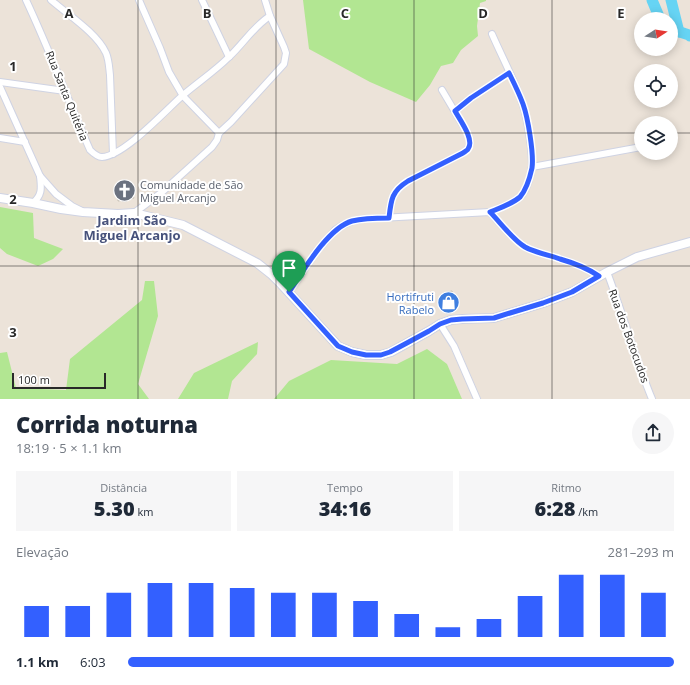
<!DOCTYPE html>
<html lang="pt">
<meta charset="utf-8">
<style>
body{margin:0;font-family:"Open Sans",sans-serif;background:#f6f6f7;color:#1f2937;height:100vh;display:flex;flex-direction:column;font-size:15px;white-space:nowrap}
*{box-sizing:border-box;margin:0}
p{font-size:13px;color:#747a83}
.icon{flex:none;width:22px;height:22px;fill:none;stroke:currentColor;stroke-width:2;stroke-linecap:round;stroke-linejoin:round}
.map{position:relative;height:399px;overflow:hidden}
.side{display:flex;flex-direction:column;background:#fff;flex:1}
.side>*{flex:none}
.needle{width:26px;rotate:78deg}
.fabs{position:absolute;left:634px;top:12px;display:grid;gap:8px}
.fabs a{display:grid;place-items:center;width:44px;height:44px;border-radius:50%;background:#fff;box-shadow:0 2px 10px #0003;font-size:20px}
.scale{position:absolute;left:12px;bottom:10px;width:94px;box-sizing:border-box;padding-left:4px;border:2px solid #292929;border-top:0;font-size:11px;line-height:14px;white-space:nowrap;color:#292929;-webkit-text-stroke:3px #fff;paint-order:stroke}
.pin{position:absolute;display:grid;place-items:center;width:34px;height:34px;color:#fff;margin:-41px -17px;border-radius:50% 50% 50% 0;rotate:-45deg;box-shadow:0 0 4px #0007}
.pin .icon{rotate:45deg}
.round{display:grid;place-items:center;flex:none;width:42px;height:42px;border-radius:21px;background:#f6f6f7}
.headline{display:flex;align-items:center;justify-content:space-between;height:68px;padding:0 16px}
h1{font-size:22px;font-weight:800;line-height:30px}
.figures{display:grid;grid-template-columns:repeat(3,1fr);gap:6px;height:68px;padding:4px 16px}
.figures div{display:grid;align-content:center;border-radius:0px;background:#f6f6f7;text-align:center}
.figures b{font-size:20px;font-weight:800}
.figures small{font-size:11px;font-weight:400}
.figures p{font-size:11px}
.chart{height:112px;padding:8px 16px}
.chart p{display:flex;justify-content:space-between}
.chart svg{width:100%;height:72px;margin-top:4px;stroke:#3360ff;stroke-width:6}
ul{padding:0 16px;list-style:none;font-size:13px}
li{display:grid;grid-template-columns:64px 48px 1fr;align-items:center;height:30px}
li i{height:10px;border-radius:5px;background:#3360ff}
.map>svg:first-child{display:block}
.green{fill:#b2e692}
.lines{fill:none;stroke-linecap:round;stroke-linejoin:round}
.river{stroke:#66d4f4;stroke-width:11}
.building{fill:#c4bdb6;stroke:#c7bfb3}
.minor-casing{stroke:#cfd3e3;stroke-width:8}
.tertiary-casing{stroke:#cfd3e3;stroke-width:10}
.minor{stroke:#fff;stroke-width:6}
.tertiary{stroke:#fff;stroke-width:8}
.route-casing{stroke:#fff;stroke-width:8}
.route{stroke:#3360ff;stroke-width:5}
.grid{fill:none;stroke:#292929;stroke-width:1;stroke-opacity:0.55}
.labels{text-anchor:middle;stroke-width:4;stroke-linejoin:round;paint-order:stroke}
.street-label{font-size:11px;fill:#292929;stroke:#fff}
.worship-label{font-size:11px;fill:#5b616d;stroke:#fff;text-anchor:start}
.shop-label{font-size:11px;fill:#366cbe;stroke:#fff;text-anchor:end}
.quarter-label{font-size:13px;font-weight:bold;fill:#47527b;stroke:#fff}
.grid-label{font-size:13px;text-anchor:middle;font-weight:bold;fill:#292929;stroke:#fff;stroke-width:4;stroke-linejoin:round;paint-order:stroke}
</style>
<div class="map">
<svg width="690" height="399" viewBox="0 0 690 399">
<rect width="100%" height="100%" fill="#ece3d9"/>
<g class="green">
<path d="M303,0H486V1L480,3L477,26L478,36L461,50L453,63L441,66L430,85L416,102L370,82L309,49Z"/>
<path d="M0,207L33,213L34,238L63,249L53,259L38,266L7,254L0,248Z"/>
<path d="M145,281H154L158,316L138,384L149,399H0V353L7,352L16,388L66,390L70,359L142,300Z"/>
<path d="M258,342L257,354L232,381L228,399H178L194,373Z"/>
<path d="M427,349L447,364L462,399H274L289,381L331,360L397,364Z"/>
</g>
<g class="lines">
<g class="river">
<path d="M652,0L660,19"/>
<path d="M671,0L679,32"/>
<path d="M674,30L689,35L690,36"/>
</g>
</g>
<g class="building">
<path d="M118,184H126L134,198L118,201Z"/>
<path d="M452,291L456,304L447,308L443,293Z"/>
</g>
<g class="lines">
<defs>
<g id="minor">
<path d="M26,0C49,49 68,100 90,150C93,153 97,157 102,157C124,156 165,111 182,96C197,83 215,71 229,57C243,44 254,26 270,16"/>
<path d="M51,0C67,14 97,33 106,53C109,60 109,67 110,75L113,154"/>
<path d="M139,0L160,48L169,72L183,96L219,133L231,122L284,64L286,53L284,47L270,16L265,0"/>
<path d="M202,0L229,57"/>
<path d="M0,82L65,91"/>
<path d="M0,87L40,176L56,194L72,206L80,210"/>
<path d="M455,111L471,98L509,73"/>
<path d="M0,138L25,142"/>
<path d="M532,167L641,147"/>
<path d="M33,203C43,194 41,187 40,176"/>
<path d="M490,212C500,208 512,204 520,197C527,190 531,175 532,166C532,148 528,122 523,105C515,81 502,57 492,34"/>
<path d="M134,213L161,193L212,147L217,140L219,133"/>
<path d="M389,218C391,199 392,191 408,181L463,153C472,147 471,141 467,132L442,90"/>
<path d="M607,272C623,314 635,358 652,399"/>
<path d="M289,292L316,252L335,230L343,225L352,221L362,219L490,212C500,223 513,240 525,247C536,253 549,255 560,259C574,263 587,268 599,276"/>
<path d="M440,324L454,346L477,399"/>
</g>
<path id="tertiary" d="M0,198L33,203L61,209L83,212L118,214L134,213L183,225L257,263L271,274L281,284L338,346L352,352L366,355H381L391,352L429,331L440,324L451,320L462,319L494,318L543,303L572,292L607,272L637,257L690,242"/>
</defs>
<use href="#minor" class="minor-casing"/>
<use href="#tertiary" class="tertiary-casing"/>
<use href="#minor" class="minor"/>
<use href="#tertiary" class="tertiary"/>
</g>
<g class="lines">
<defs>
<path id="route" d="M509,73C514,83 519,93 523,104C528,118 534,154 532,168C530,177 526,190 520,197C512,204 500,208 490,212C500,222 513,240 525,247C536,253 549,255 560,259C574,263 587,268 599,276L572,292L543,303L510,313L494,318L462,319L451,320L440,324L429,331L405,344L390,352L381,355H366L352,352L338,346L289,292C303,271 328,228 352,221C364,218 377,218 389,218C391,199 392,191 408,181L463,153C464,152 468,150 468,149C475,140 460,120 455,111L471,98Z"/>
</defs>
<use href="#route" class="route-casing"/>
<use href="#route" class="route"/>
</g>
<path class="grid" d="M138,0V399M276,0V399M414,0V399M552,0V399M0,133H641M671,133H690M0,266H690"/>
<defs>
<symbol id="church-disc" viewBox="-11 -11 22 22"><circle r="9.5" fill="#6b7280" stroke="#fff"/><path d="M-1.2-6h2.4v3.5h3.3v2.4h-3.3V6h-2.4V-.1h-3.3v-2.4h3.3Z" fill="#fff"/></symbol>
<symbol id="shop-disc" viewBox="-11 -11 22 22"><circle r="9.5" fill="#3f7fe0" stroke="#fff"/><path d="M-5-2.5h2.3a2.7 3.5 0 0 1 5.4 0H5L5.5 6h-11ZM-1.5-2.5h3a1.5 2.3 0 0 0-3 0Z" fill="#fff"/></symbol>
</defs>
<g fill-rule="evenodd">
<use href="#church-disc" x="112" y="178" width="25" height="25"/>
<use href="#shop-disc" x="436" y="290" width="25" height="25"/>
</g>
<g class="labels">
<g class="street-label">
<text transform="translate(67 96) rotate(68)" y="4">Rua Santa Quitéria</text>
<text transform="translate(629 336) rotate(70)" y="4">Rua dos Botocudos</text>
</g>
<g class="worship-label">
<text x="140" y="189">Comunidade de São<tspan x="140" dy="13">Miguel Arcanjo</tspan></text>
</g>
<g class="shop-label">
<text x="434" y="301">Hortifruti<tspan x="434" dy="13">Rabelo</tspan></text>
</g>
<g class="quarter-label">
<text x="132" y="225">Jardim São<tspan x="132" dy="15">Miguel Arcanjo</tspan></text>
</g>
</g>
<g class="grid-label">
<text x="69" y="18">A</text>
<text x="207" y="18">B</text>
<text x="345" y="18">C</text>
<text x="483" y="18">D</text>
<text x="621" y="18">E</text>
<text x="13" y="71">1</text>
<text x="13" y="204">2</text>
<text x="13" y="337">3</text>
</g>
</svg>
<div class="fabs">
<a><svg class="needle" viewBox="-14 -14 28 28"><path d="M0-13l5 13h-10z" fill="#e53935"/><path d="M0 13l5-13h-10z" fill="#747a83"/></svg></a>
<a><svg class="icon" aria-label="locate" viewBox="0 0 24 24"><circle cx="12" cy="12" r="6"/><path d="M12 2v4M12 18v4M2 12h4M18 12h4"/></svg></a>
<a><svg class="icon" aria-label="layers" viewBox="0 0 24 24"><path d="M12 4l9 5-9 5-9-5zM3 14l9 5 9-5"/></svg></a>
</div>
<div class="scale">100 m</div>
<div class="pin" style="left:289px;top:292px;background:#1e9e55"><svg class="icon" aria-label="arrive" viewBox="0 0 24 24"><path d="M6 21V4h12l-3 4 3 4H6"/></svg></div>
</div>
<section class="side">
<div class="headline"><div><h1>Corrida noturna</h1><p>18:19 · 5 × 1.1 km</p></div><a class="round"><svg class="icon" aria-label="share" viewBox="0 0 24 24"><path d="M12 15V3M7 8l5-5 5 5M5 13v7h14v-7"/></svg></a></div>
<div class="figures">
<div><p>Distância</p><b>5.30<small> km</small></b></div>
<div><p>Tempo</p><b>34:16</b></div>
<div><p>Ritmo</p><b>6:28<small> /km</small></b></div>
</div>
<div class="chart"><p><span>Elevação</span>281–293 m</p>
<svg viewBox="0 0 160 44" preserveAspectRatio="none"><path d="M5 44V25M15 44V25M25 44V17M35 44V11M45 44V11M55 44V14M65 44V17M75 44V17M85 44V22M95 44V30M105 44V38M115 44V33M125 44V19M135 44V6M145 44V6M155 44V17"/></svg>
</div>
<ul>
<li><b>1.1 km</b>6:03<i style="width:100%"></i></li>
</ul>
</section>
